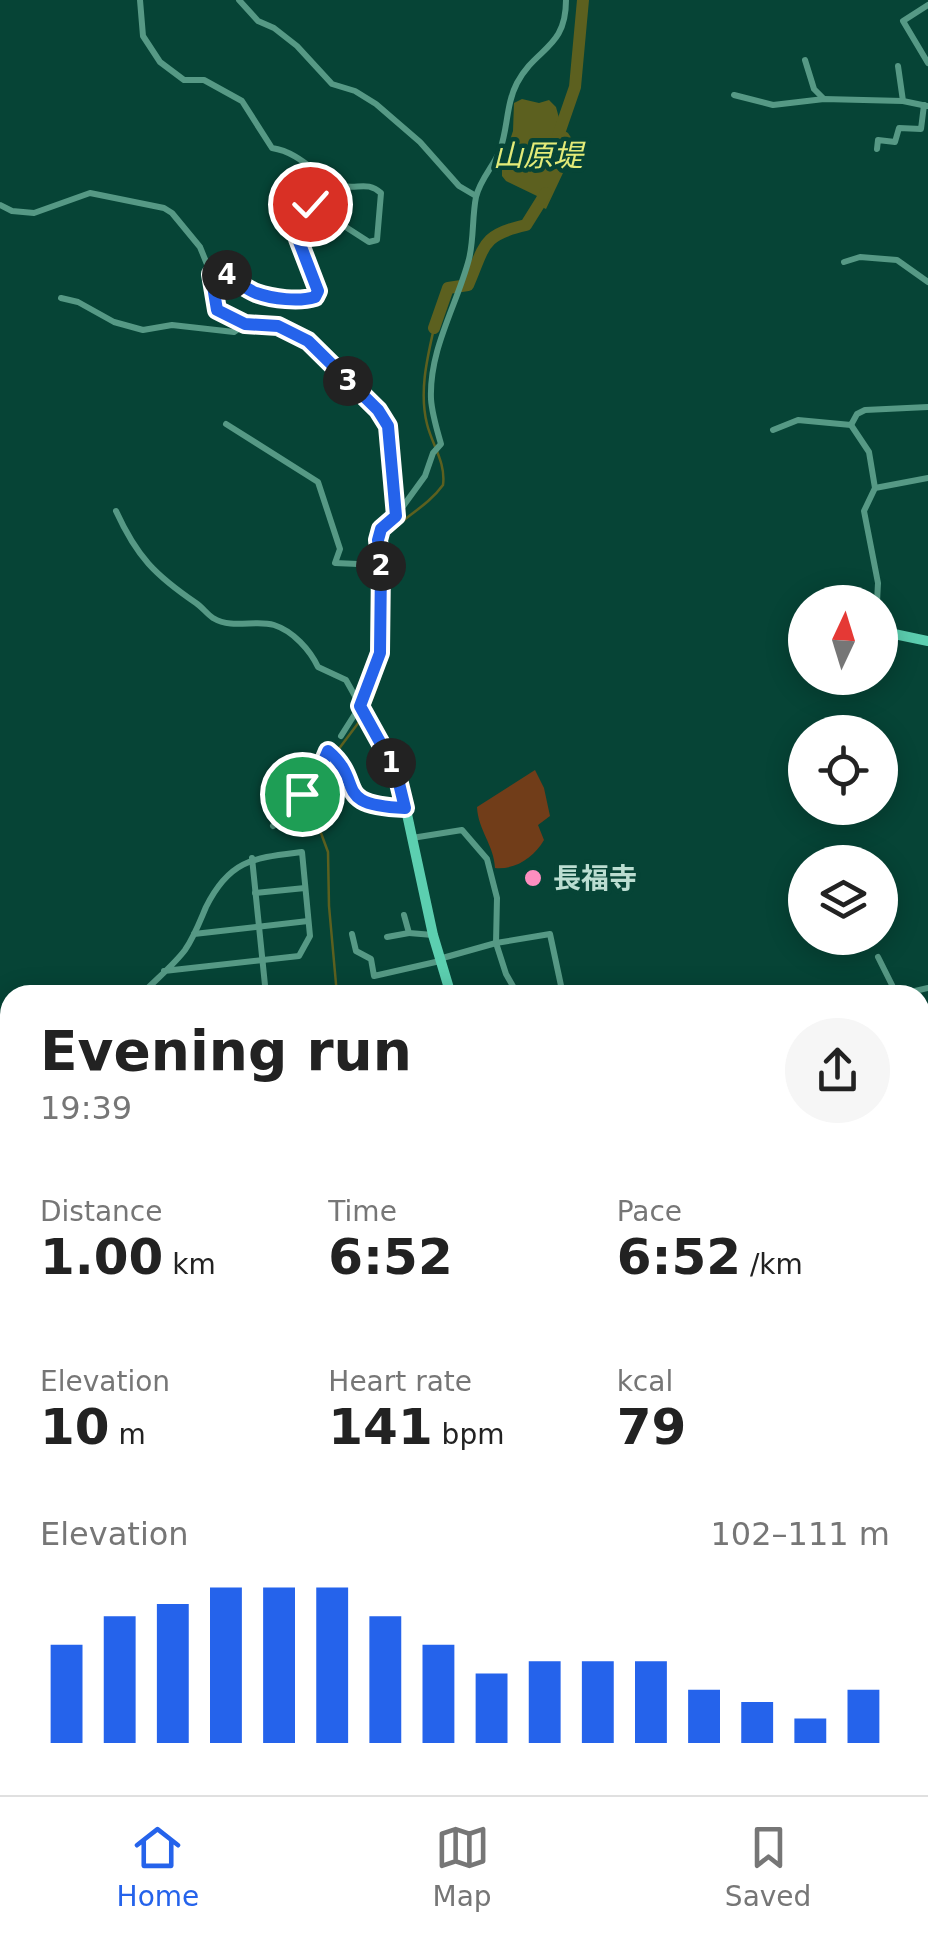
<!DOCTYPE html>
<meta charset="utf-8">
<style>
body{margin:0;font-family:"DejaVu Sans","Noto Sans JP",sans-serif;background:#f6f6f6;color:#222;height:100vh;display:flex;flex-direction:column;font-size:38px;white-space:nowrap}
*{box-sizing:border-box;margin:0}
p{font-size:32px;color:#767676}
.icon{flex:none;width:55px;height:55px;fill:none;stroke:currentColor;stroke-width:2;stroke-linecap:round;stroke-linejoin:round}
.map{position:relative;flex:1;overflow:hidden}
.details{position:absolute;left:0px;top:985px;width:930px;height:810px;display:flex;flex-direction:column;background:#fff;border-radius:30px 30px 0 0;box-shadow:0 5px 25px #0003}
.details>*{flex:none}
.needle{width:65px;rotate:4deg}
.fabs{position:absolute;left:788px;top:585px;display:grid;gap:20px}
.fabs a{display:grid;place-items:center;width:110px;height:110px;border-radius:50%;background:#fff;box-shadow:0 5px 25px #0003;font-size:50px}
.pin{position:absolute;display:grid;place-items:center;width:85px;height:85px;color:#fff;margin:-42px;border:5px solid #fff;border-radius:50%;box-shadow:0 2px 10px #0007}
.km{position:absolute;width:50px;height:50px;margin:-25px;border-radius:50%;background:#222;color:#fff;font-size:28px;line-height:50px;text-align:center}
.round{display:grid;place-items:center;flex:none;width:105px;height:105px;border-radius:52px;background:#f6f6f6}
.summary{display:flex;align-items:center;justify-content:space-between;height:170px;padding:0 40px}
h1{font-size:55px;font-weight:600;line-height:75px}
.stats{display:grid;grid-template-columns:repeat(3,1fr);gap:15px;height:170px;padding:10px 40px}
.stats div{display:grid;align-content:center}
.stats b{font-size:50px;font-weight:600}
.stats small{font-size:28px;font-weight:400}
.stats p{font-size:28px}
.chart{height:280px;padding:20px 40px}
.chart p{display:flex;justify-content:space-between}
.chart svg{width:100%;height:180px;margin-top:10px;stroke:#2563eb;stroke-width:6}
.dock{display:flex;justify-content:space-around;align-items:center;height:140px;border-top:2px solid #e0e0e0;background:#fff;font-size:28px;color:#767676}
.dock a{display:grid;justify-items:center;gap:5px}
.dock .current{color:#2563eb}
.map>svg:first-child{display:block}
.green{fill:#713d19}
.water{fill:#5c601f}
.lines{fill:none;stroke-linecap:round;stroke-linejoin:round}
.stream{stroke:#5c601f;stroke-width:2.5}
.river{stroke:#5c601f;stroke-width:12}
.street{stroke:#569985;stroke-width:6}
.secondary{stroke:#5ccfb0;stroke-width:10}
.highway{stroke:#fafafa;stroke-width:12}
.route-casing{stroke:#fff;stroke-width:20}
.route{stroke:#2563eb;stroke-width:12}
.poi-dot{fill:#fd8ec0;stroke:#064436;stroke-width:4}
.labels{text-anchor:middle;stroke-width:9;stroke-linejoin:round;paint-order:stroke}
.poi-label{font-size:28px;font-weight:bold;fill:#bbddd1;stroke:#064436;text-anchor:start}
.water-label{font-size:30px;font-style:italic;fill:#e3eb78;stroke:#064436}
</style>
<div class="map">
<svg width="928" height="1795" viewBox="0 0 928 1795">
<rect width="100%" height="100%" fill="#064436"/>
<path class="green" d="M535,770L544,788L550,816L538,825L544,840C534,857 516,870 495,868C494,845 478,830 477,807Z"/>
<path class="water" d="M522,99L539,103L549,100L556,107L562,129L568,133L578,148L575,156H571L546,209L535,204L537,196L506,181L502,176V164L513,131L514,103Z"/>
<g class="lines">
<g class="stream">
<path d="M366,711C388,672 390,622 388,577C388,564 384,551 385,537C403,517 427,507 443,485C446,462 432,445 427,424C419,392 427,359 434,328"/>
<path d="M337,995L329,906L328,852L318,825L326,766L362,718"/>
<path d="M489,1785L494,1795"/>
</g>
<g class="river">
<path d="M557,139L575,87L583,0"/>
<path d="M434,328L448,288L468,285C485,246 481,235 526,225L546,193"/>
</g>
<g class="street">
<path d="M140,0L143,36L160,62L184,80H204L242,101L272,148C304,153 319,181 343,186C358,189 368,181 381,193L377,240L369,242L310,204L302,203L297,207L295,225L298,239L318,291L315,297C298,302 273,299 256,293C239,287 230,272 211,274"/>
<path d="M239,0L258,21L274,28L297,46L332,84L355,91L376,104L420,142L459,186L476,196"/>
<path d="M928,5L903,21L928,63"/>
<path d="M805,60L814,89L823,98"/>
<path d="M898,66L903,101L927,106"/>
<path d="M734,95L773,105L824,99L903,101"/>
<path d="M877,149L878,140L895,142L899,128L921,129L924,105"/>
<path d="M0,205L12,211L34,213L90,193L164,208L172,213L200,247L211,274L217,310L245,324L278,325L308,341L377,410L387,426L396,515"/>
<path d="M844,262L860,257L897,260L928,282"/>
<path d="M61,298L78,302L114,322L143,330L172,325L234,332L244,325"/>
<path d="M226,424L318,482L340,549L335,563L381,565"/>
<path d="M851,425L869,452L875,488"/>
<path d="M773,430L798,420L851,425L857,414L865,410L928,407"/>
<path d="M116,511C137,557 155,575 196,603C202,607 207,614 213,618C233,630 255,619 274,625C293,631 310,650 318,667L346,680L360,705"/>
<path d="M877,602L878,583L864,511L875,488L928,478"/>
<path d="M341,736L367,695L380,653L382,592L378,541L381,529L396,516L425,476L433,453L441,444C437,430 432,414 431,399C429,349 457,305 469,259C474,239 472,217 476,197C480,179 494,166 500,150C508,128 506,104 517,83C536,47 566,49 566,0"/>
<path d="M273,826L290,813L298,796L311,791L328,751C366,784 330,805 405,809"/>
<path d="M412,838L462,830L487,859L497,898L496,943L506,974L518,995"/>
<path d="M252,858L266,995"/>
<path d="M255,893L305,888"/>
<path d="M404,915L409,933L433,935"/>
<path d="M194,934L308,921"/>
<path d="M352,934L356,951L371,959L374,976L440,961"/>
<path d="M387,937L409,933"/>
<path d="M878,957L895,991L902,994L928,988"/>
<path d="M439,959L496,943L550,934L563,995"/>
<path d="M141,995C155,980 173,966 185,950C194,937 200,921 206,907C230,859 254,858 302,852L310,936L299,956L164,971"/>
<path d="M254,995L266,994"/>
<path d="M0,1162L10,1158"/>
<path d="M920,1196L928,1199"/>
<path d="M0,1234L10,1229"/>
<path d="M920,1241L928,1246"/>
<path d="M0,1314L10,1335"/>
<path d="M920,1367L928,1365"/>
<path d="M0,1378L10,1374"/>
<path d="M920,1411L928,1406"/>
<path d="M920,1451L928,1463"/>
<path d="M0,1523L10,1518"/>
<path d="M920,1558L928,1553"/>
<path d="M0,1584L10,1606"/>
<path d="M0,1664L10,1657"/>
<path d="M920,1700L928,1694"/>
<path d="M920,1720L928,1732"/>
<path d="M0,1741L10,1733"/>
<path d="M920,1775L928,1770"/>
<path d="M95,1785L99,1795"/>
<path d="M226,1785L231,1795"/>
<path d="M417,1785L421,1795"/>
<path d="M482,1785L486,1795"/>
<path d="M495,1785L499,1795"/>
<path d="M595,1785L606,1795"/>
<path d="M662,1785L665,1795"/>
<path d="M820,1785L827,1795"/>
<path d="M42,1795L63,1785"/>
<path d="M295,1795L301,1785"/>
<path d="M447,1795L459,1790"/>
<path d="M548,1795L568,1785"/>
<path d="M609,1795L619,1785"/>
<path d="M891,1795L906,1785"/>
</g>
<g class="secondary">
<path d="M802,621L805,622"/>
<path d="M880,631L928,641"/>
<path d="M360,706L399,777L433,935L451,995"/>
<path d="M0,1080L10,1083"/>
<path d="M920,1282L928,1279"/>
<path d="M728,1785L732,1795"/>
</g>
<g class="highway">
<path d="M920,1329L928,1327"/>
<path d="M920,1343L928,1341"/>
<path d="M0,1696L10,1689"/>
<path d="M0,1711L10,1704"/>
</g>
</g>
<g class="lines">
<defs>
<path id="route" d="M302,794L311,791L328,751C366,783 330,805 405,808L396,771L360,706L380,653L381,565L378,540L381,529L396,516L388,426L378,410L308,341L278,326L245,324L217,310L211,274C230,272 239,286 256,293C273,299 299,302 315,297L318,291L298,239L295,225L297,206L302,203L310,204"/>
</defs>
<use href="#route" class="route-casing"/>
<use href="#route" class="route"/>
</g>
<circle class="poi-dot" cx="533" cy="878" r="10"/>
<g class="labels">
<g class="poi-label">
<text x="553" y="888">長福寺</text>
</g>
<g class="water-label">
<text x="538" y="166">山原堤</text>
</g>
</g>
</svg>
<div class="fabs">
<a><svg class="needle" viewBox="-14 -14 28 28"><path d="M0-13l5 13h-10z" fill="#e53935"/><path d="M0 13l5-13h-10z" fill="#767676"/></svg></a>
<a><svg class="icon" aria-label="locate" viewBox="0 0 24 24"><circle cx="12" cy="12" r="6"/><path d="M12 2v4M12 18v4M2 12h4M18 12h4"/></svg></a>
<a><svg class="icon" aria-label="layers" viewBox="0 0 24 24"><path d="M12 4l9 5-9 5-9-5zM3 14l9 5 9-5"/></svg></a>
</div>
<div class="pin" style="left:302px;top:794px;background:#1e9e55"><svg class="icon" aria-label="arrive" viewBox="0 0 24 24"><path d="M6 21V4h12l-3 4 3 4H6"/></svg></div>
<div class="pin" style="left:310px;top:204px;background:#d93025"><svg class="icon" aria-label="check" viewBox="0 0 24 24"><path d="M5 12l5 5 9-10"/></svg></div>
<b class="km" style="left:391px;top:763px">1</b>
<b class="km" style="left:381px;top:566px">2</b>
<b class="km" style="left:348px;top:381px">3</b>
<b class="km" style="left:227px;top:275px">4</b>
<section class="details">
<div class="summary"><div><h1>Evening run</h1><p>19:39</p></div><a class="round"><svg class="icon" aria-label="share" viewBox="0 0 24 24"><path d="M12 15V3M7 8l5-5 5 5M5 13v7h14v-7"/></svg></a></div>
<div class="stats">
<div><p>Distance</p><b>1.00<small> km</small></b></div>
<div><p>Time</p><b>6:52</b></div>
<div><p>Pace</p><b>6:52<small> /km</small></b></div>
</div>
<div class="stats">
<div><p>Elevation</p><b>10<small> m</small></b></div>
<div><p>Heart rate</p><b>141<small> bpm</small></b></div>
<div><p>kcal</p><b>79</b></div>
</div>
<div class="chart"><p><span>Elevation</span>102–111 m</p>
<svg viewBox="0 0 160 44" preserveAspectRatio="none"><path d="M5 44V20M15 44V13M25 44V10M35 44V6M45 44V6M55 44V6M65 44V13M75 44V20M85 44V27M95 44V24M105 44V24M115 44V24M125 44V31M135 44V34M145 44V38M155 44V31"/></svg>
</div>
</section>
</div>
<nav class="dock">
<a class="current"><svg class="icon" aria-label="home" viewBox="0 0 24 24"><path d="M3 11l9-7 9 7M6 9v11h12V9"/></svg>Home</a>
<a><svg class="icon" aria-label="map" viewBox="0 0 24 24"><path d="M3 6l6-2 6 2 6-2v14l-6 2-6-2-6 2zM9 4v14M15 6v14"/></svg>Map</a>
<a><svg class="icon" aria-label="saved" viewBox="0 0 24 24"><path d="M7 4h10v16l-5-4-5 4z"/></svg>Saved</a>
</nav>
